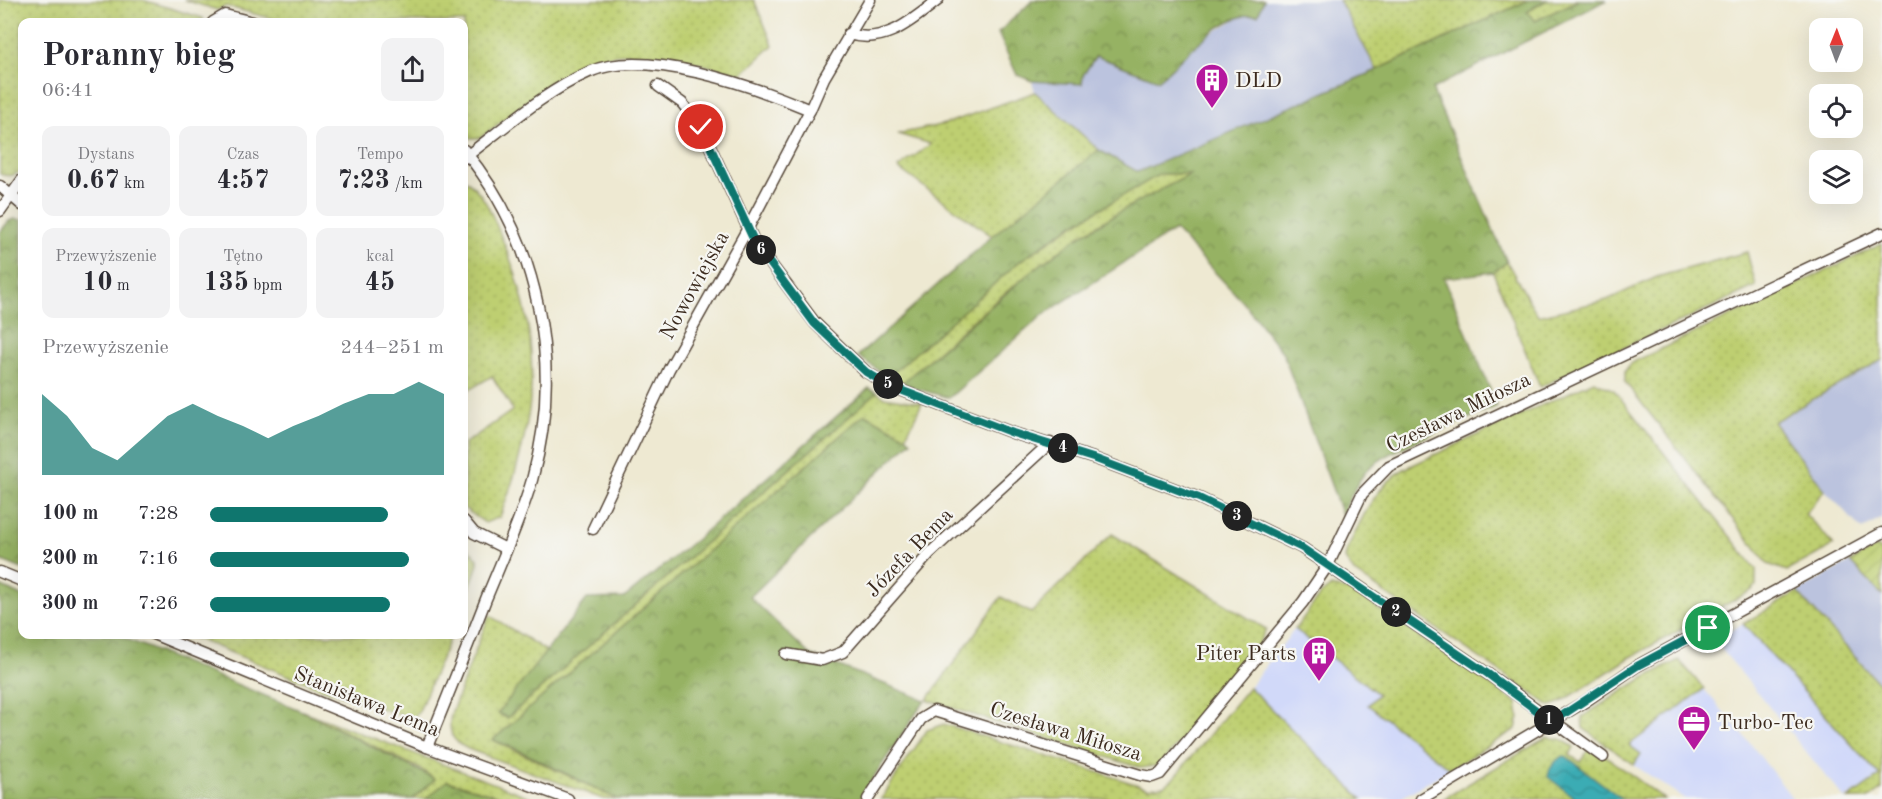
<!DOCTYPE html>
<html lang="pl">
<meta charset="utf-8">
<style>
body{margin:0;font-family:"Old Standard TT",serif;background:#f2f2f3;color:#2b2b33;height:100vh;display:flex;flex-direction:column;font-size:22px;white-space:nowrap}
*{box-sizing:border-box;margin:0}
p{font-size:20px;color:#7c7c81}
.icon{flex:none;width:33px;height:33px;fill:none;stroke:currentColor;stroke-width:2;stroke-linecap:round;stroke-linejoin:round}
.map{position:relative;flex:1;overflow:hidden}
.drawer{position:absolute;left:18px;top:18px;width:450px;height:621px;display:flex;flex-direction:column;background:#fff;border-radius:12px;box-shadow:0 6px 24px #0002}
.drawer>*{flex:none}
.needle{width:39px;rotate:1deg}
.tools{position:absolute;left:1809px;top:18px;display:grid;gap:12px}
.tools a{display:grid;place-items:center;width:54px;height:54px;border-radius:12px;background:#fff;box-shadow:0 6px 24px #0002;font-size:30px}
.pin{position:absolute;display:grid;place-items:center;width:51px;height:51px;color:#fff;margin:-26px;border:3px solid #fff;border-radius:50%;box-shadow:0 2px 6px #0007}
.km{position:absolute;width:30px;height:30px;margin:-15px;border-radius:50%;background:#222;color:#fff;font-size:16px;line-height:30px;text-align:center}
.round{display:grid;place-items:center;flex:none;width:63px;height:63px;border-radius:12px;background:#f2f2f3}
.overview{display:flex;align-items:center;justify-content:space-between;height:102px;padding:0 24px}
h1{font-size:33px;font-weight:800;line-height:45px}
.metrics{display:grid;grid-template-columns:repeat(3,1fr);gap:9px;height:102px;padding:6px 24px}
.metrics div{display:grid;align-content:center;border-radius:12px;background:#f2f2f3;text-align:center}
.metrics b{font-size:26px;font-weight:800}
.metrics small{font-size:16px;font-weight:400}
.metrics p{font-size:16px}
.chart{height:168px;padding:12px 24px}
.chart p{display:flex;justify-content:space-between}
.chart svg{width:100%;height:108px;margin-top:6px;fill:#0f766e;opacity:.7}
ul{padding:0 24px;list-style:none;font-size:20px}
li{display:grid;grid-template-columns:96px 72px 1fr;align-items:center;height:45px}
li i{height:15px;border-radius:8px;background:#0f766e}
.map>svg:first-child{display:block}
.built{fill:#d1d9f9}
.industrial{fill:#bbc3de}
.grass{fill:url(#grass-dots);stroke:#7c7c48;stroke-width:1.5}
.forest{fill:url(#forest-crowns);stroke:#686e40;stroke-width:1.5}
.garden{fill:url(#garden-furrows);stroke:#7c7c48;stroke-width:1.5}
.water{fill:url(#water-waves);stroke:#3b6b69;stroke-width:1.5}
.lines{fill:none;stroke-linecap:round;stroke-linejoin:round}
.street-casing{stroke:#564739;stroke-width:13}
.street{stroke:#fff;stroke-width:10}
.route-casing{stroke:#fff;stroke-width:12}
.route{stroke:#0f766e;stroke-width:8}
.labels{text-anchor:middle;stroke-width:4.5;stroke-linejoin:round;paint-order:stroke}
.poi-label{font-size:21px;fill:#3b2a1e;stroke:#f6f6f2;text-anchor:start}
.street-label{font-size:21px;fill:#3b2a1e;stroke:#f6f6f2}
</style>
<div class="map">
<svg width="1882" height="799" viewBox="0 0 1882 799">
<defs>
<pattern id="grass-dots" width="8" height="8" patternUnits="userSpaceOnUse" patternTransform="scale(1.5)"><rect width="8" height="8" fill="#becf71"/><path d="M2 2h.1M6 6h.1" fill="none" stroke="#a4b261" stroke-width="1.8" stroke-linecap="round"/></pattern>
<pattern id="forest-crowns" width="20" height="18" patternUnits="userSpaceOnUse" patternTransform="scale(1.5)"><rect width="20" height="18" fill="#96b263"/><path d="M2 6a3 3 0 1 1 6 0M12 15a3 3 0 1 1 6 0" fill="none" stroke="#7c9151"/></pattern>
<pattern id="garden-furrows" width="10" height="10" patternUnits="userSpaceOnUse" patternTransform="scale(1.5)"><rect width="10" height="10" fill="#becf71"/><path d="M-1 1l2-2M0 10L10 0M9 11l2-2" fill="none" stroke="#a4b261"/></pattern>
<pattern id="water-waves" width="16" height="10" patternUnits="userSpaceOnUse" patternTransform="scale(1.5)"><rect width="16" height="10" fill="#3bacb4"/><path d="M0 5q4-4 8 0t8 0" fill="none" stroke="#338c92"/></pattern>
</defs>
<rect width="100%" height="100%" fill="#f6f6f2"/>
<filter id="ink" filterUnits="userSpaceOnUse"><feTurbulence type="fractalNoise" baseFrequency=".0167" numOctaves="2"/><feDisplacementMap in="SourceGraphic" scale="12" xChannelSelector="R" yChannelSelector="G"/><feConvolveMatrix kernelMatrix="1 2 1 2 8 2 1 2 1" color-interpolation-filters="sRGB"/></filter>
<filter id="wash" filterUnits="userSpaceOnUse"><feTurbulence type="fractalNoise" baseFrequency=".008" numOctaves="4" result="noise"/><feDisplacementMap in="SourceGraphic" scale="24" xChannelSelector="R" yChannelSelector="G"/><feGaussianBlur stdDeviation="1.35" result="paint"/><feColorMatrix in="noise" values="0 0 0 0 0 0 0 0 0 0 0 0 0 0 0 0 0 1.4 0 .05"/><feComposite in="paint" operator="in"/></filter>
<g filter="url(#wash)">
<rect width="100%" height="100%" fill="#eee9d2"/>
<g class="built">
<path d="M1743,624L1850,740L1880,777L1845,799L1714,640Z"/>
<path d="M1295,629L1378,694L1368,705L1450,769L1399,799H1362L1249,687Z"/>
<path d="M1704,689L1750,743L1793,799H1685L1634,765L1641,754L1629,746Z"/>
</g>
<g class="industrial">
<path d="M1264,0H1339L1377,70L1138,172L1099,150L1035,92L1032,81L1082,84L1083,75L1096,56L1158,79L1199,41L1245,14L1258,15Z"/>
<path d="M1882,360V518L1862,530L1825,490L1772,422Z"/>
<path d="M1850,562L1882,595V687L1797,592Z"/>
</g>
<g class="grass">
<path d="M0,0H143L203,18V21L22,22V170C15,176 9,177 0,174Z"/>
<path d="M184,0H754L773,45L742,74C707,67 656,49 620,54C567,61 523,107 480,138H470L464,135V22H284L226,6L217,10Z"/>
<path d="M1339,0H1529L1377,70Z"/>
<path d="M1547,0H1579L1535,21L1526,12Z"/>
<path d="M1035,92L1099,150L992,236L898,168L931,144L898,134L945,124Z"/>
<path d="M1160,174H1192C1153,194 1114,214 1077,238C1014,281 958,334 901,384L888,377L1020,261L1110,201Z"/>
<path d="M464,179C483,190 493,216 501,236C545,338 539,415 500,517L485,523L464,508V444L513,410L492,376L464,393Z"/>
<path d="M1882,244V360L1773,422L1825,490L1805,514L1834,545L1787,571L1768,564L1625,382V371L1631,363Z"/>
<path d="M1747,252L1756,286L1540,387L1493,272L1507,262L1538,316L1607,300L1657,277Z"/>
<path d="M1594,381L1614,390L1756,569V586L1751,591L1631,657L1560,703L1550,706L1354,572L1345,559L1346,552C1361,520 1373,489 1404,469Z"/>
<path d="M877,392L884,397L922,403L906,436L865,414L493,740L617,799H603L468,749C451,741 448,732 451,714L489,615L548,652L498,713L507,718Z"/>
<path d="M1112,534L1266,629L1255,651L1160,765L1141,768L927,700L1001,597L1031,613Z"/>
<path d="M464,544L478,559V564L464,605Z"/>
<path d="M1330,587L1352,591L1517,703L1519,717L1516,729L1450,769L1368,705L1378,694L1295,629L1320,595Z"/>
<path d="M1797,592L1882,687V789L1868,799H1848L1880,776L1743,624Z"/>
<path d="M187,635H451L419,711L412,719L312,685Z"/>
<path d="M1679,660L1704,689L1629,745L1641,754L1634,765L1583,728L1582,717L1637,682Z"/>
<path d="M1249,687L1362,799H881L927,730L944,724L1148,788L1163,786L1172,780Z"/>
<path d="M302,711L535,799H509L447,781L426,799H413L435,779L420,769Z"/>
<path d="M1547,737L1561,739L1574,747L1570,755L1580,762L1589,749L1599,751L1664,799H1443Z"/>
</g>
<g class="forest">
<path d="M1033,0H1264L1258,15C1221,12 1185,58 1158,80L1096,56L1083,75L1082,84L1032,81L1017,75L998,33Z"/>
<path d="M1529,0H1547L1527,12L1535,21L1579,0H1607L1432,89L1507,262L1493,272L1444,278L1497,406C1467,420 1386,450 1367,470C1356,483 1349,500 1342,515L1283,353L1243,302L1175,230L1044,314L949,398L901,384L1032,271L1077,238L1126,208L1191,174H1160L1067,228L1020,261L888,377L858,356L992,236L1099,150L1138,172L1377,70Z"/>
<path d="M15,219L22,220V569L0,560V232L9,221Z"/>
<path d="M869,388L877,392L507,718L498,713L587,599L624,598L699,537Z"/>
<path d="M865,414L906,436L911,441L750,597L809,654L925,700L859,799H617L514,748L493,740Z"/>
<path d="M0,586L22,596V634L117,635L302,711L435,779L412,799H0Z"/>
<path d="M447,781L509,799H426Z"/>
</g>
<path class="garden" d="M1877,547L1882,551V595L1850,562Z"/>
<path class="water" d="M1565,756L1567,757L1622,799H1576L1548,777C1548,769 1557,757 1565,756Z"/>
</g>
<g filter="url(#ink)">
<g class="lines">
<defs>
<g id="street">
<path d="M213,22L225,15L253,22"/>
<path d="M848,34C885,45 911,21 938,0"/>
<path d="M658,86L682,103L701,127L755,243L815,323L866,372L890,386L1013,433L1096,459L1199,498L1302,548L1488,674L1603,757"/>
<path d="M464,158C503,129 544,92 589,72C645,47 756,87 810,110"/>
<path d="M0,186L22,205"/>
<path d="M0,211L22,180"/>
<path d="M464,521L474,533L506,549"/>
<path d="M593,529L669,369L748,228L810,110L824,78L870,0"/>
<path d="M0,572L22,581"/>
<path d="M153,634L427,747L568,799"/>
<path d="M786,654L822,660L843,652L930,553L1050,443"/>
<path d="M427,747C447,698 467,648 486,599C502,560 520,521 532,480C564,366 539,241 464,150"/>
<path d="M868,799L921,719L934,711L1140,775L1152,777L1160,774L1303,602L1328,565L1362,494L1389,466L1882,233"/>
<path d="M1421,799L1586,701L1637,666L1882,533"/>
</g>
</defs>
<use href="#street" class="street-casing"/>
<use href="#street" class="street"/>
</g>
</g>
<g class="lines" filter="url(#ink)">
<defs>
<path id="route" d="M701,127L755,243L814,323L866,372L890,386L1013,433L1096,459L1199,498L1302,548L1488,674L1552,722L1637,666L1708,628"/>
</defs>
<use href="#route" class="route-casing"/>
<use href="#route" class="route"/>
</g>
<defs>
<symbol id="building-pin" viewBox="-11 -11 22 30"><path d="M0 17L-7.5 6A9.5 9.5 0 1 1 7.5 6Z" fill="#b5179e" stroke="#f6f6f2"/><path d="M-4-6H4V6H1V3H-1V6H-4ZM-2.5-4.3h1.7v1.8h-1.7ZM.8-4.3h1.7v1.8H.8ZM-2.5-1h1.7V.8h-1.7ZM.8-1h1.7V.8H.8Z" fill="#fff"/></symbol>
<symbol id="office-pin" viewBox="-11 -11 22 30"><path d="M0 17L-7.5 6A9.5 9.5 0 1 1 7.5 6Z" fill="#b5179e" stroke="#f6f6f2"/><path d="M-6-3h4V-5.5h4V-3h4V5H-6ZM-1-4.5V-3h2v-1.5ZM-6 0V1H6V0Z" fill="#fff"/></symbol>
</defs>
<g fill-rule="evenodd">
<use href="#building-pin" x="1193" y="61" width="38" height="52"/>
<use href="#building-pin" x="1300" y="634" width="38" height="52"/>
<use href="#office-pin" x="1675" y="703" width="38" height="52"/>
</g>
<g class="labels">
<g class="poi-label">
<text x="1235" y="87">DLD</text>
<text x="1296" y="660" text-anchor="end">Piter Parts</text>
<text x="1717" y="729">Turbo-Tec</text>
</g>
<g class="street-label">
<text transform="translate(694 285) rotate(-61)" y="7">Nowowiejska</text>
<text transform="translate(1458 412) rotate(-26)" y="7">Czesława Miłosza</text>
<text transform="translate(909 552) rotate(-46)" y="7">Józefa Bema</text>
<text transform="translate(367 701) rotate(22)" y="7">Stanisława Lema</text>
<text transform="translate(1066 731) rotate(17)" y="7">Czesława Miłosza</text>
</g>
</g>
</svg>
<div class="tools">
<a><svg class="needle" viewBox="-14 -14 28 28"><path d="M0-13l5 13h-10z" fill="#e53935"/><path d="M0 13l5-13h-10z" fill="#7c7c81"/></svg></a>
<a><svg class="icon" aria-label="locate" viewBox="0 0 24 24"><circle cx="12" cy="12" r="6"/><path d="M12 2v4M12 18v4M2 12h4M18 12h4"/></svg></a>
<a><svg class="icon" aria-label="layers" viewBox="0 0 24 24"><path d="M12 4l9 5-9 5-9-5zM3 14l9 5 9-5"/></svg></a>
</div>
<div class="pin" style="left:1708px;top:628px;background:#1e9e55"><svg class="icon" aria-label="arrive" viewBox="0 0 24 24"><path d="M6 21V4h12l-3 4 3 4H6"/></svg></div>
<div class="pin" style="left:701px;top:127px;background:#d93025"><svg class="icon" aria-label="check" viewBox="0 0 24 24"><path d="M5 12l5 5 9-10"/></svg></div>
<b class="km" style="left:1549px;top:720px">1</b>
<b class="km" style="left:1396px;top:612px">2</b>
<b class="km" style="left:1237px;top:516px">3</b>
<b class="km" style="left:1063px;top:448px">4</b>
<b class="km" style="left:888px;top:384px">5</b>
<b class="km" style="left:761px;top:250px">6</b>
<section class="drawer">
<div class="overview"><div><h1>Poranny bieg</h1><p>06:41</p></div><a class="round"><svg class="icon" aria-label="share" viewBox="0 0 24 24"><path d="M12 15V3M7 8l5-5 5 5M5 13v7h14v-7"/></svg></a></div>
<div class="metrics">
<div><p>Dystans</p><b>0.67<small> km</small></b></div>
<div><p>Czas</p><b>4:57</b></div>
<div><p>Tempo</p><b>7:23<small> /km</small></b></div>
</div>
<div class="metrics">
<div><p>Przewyższenie</p><b>10<small> m</small></b></div>
<div><p>Tętno</p><b>135<small> bpm</small></b></div>
<div><p>kcal</p><b>45</b></div>
</div>
<div class="chart"><p><span>Przewyższenie</span>244–251 m</p>
<svg viewBox="0 0 160 44" preserveAspectRatio="none"><path d="M0 44V11L10 20L20 33L30 38L40 29L50 20L60 15L70 20L80 24L90 29L100 24L110 20L120 15L130 11L140 11L150 6L160 11V44z"/></svg>
</div>
<ul>
<li><b>100 m</b>7:28<i style="width:76%"></i></li>
<li><b>200 m</b>7:16<i style="width:85%"></i></li>
<li><b>300 m</b>7:26<i style="width:77%"></i></li>
</ul>
</section>
</div>
